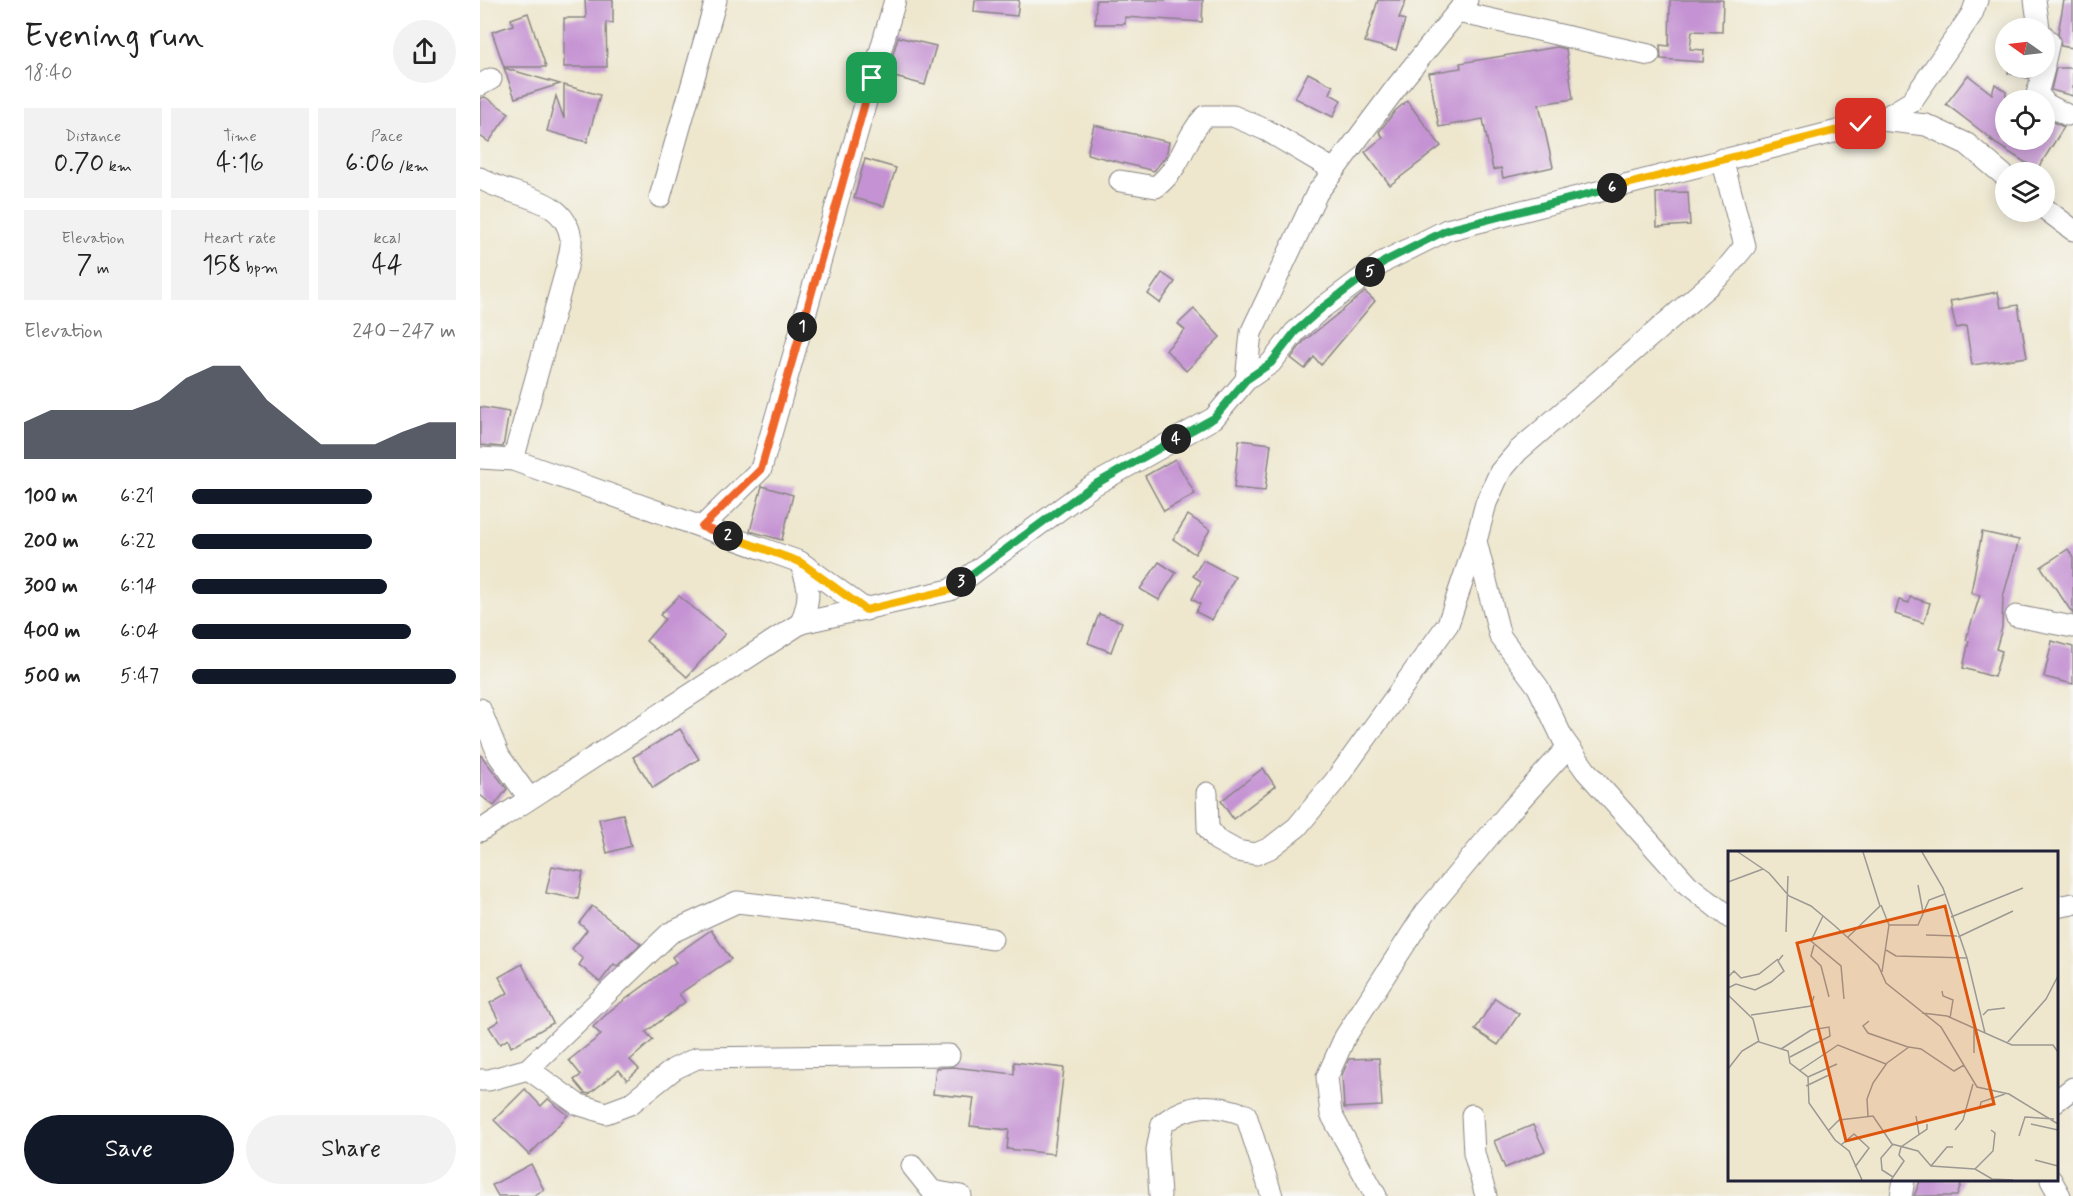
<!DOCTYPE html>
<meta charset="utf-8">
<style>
body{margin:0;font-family:Mynerve,sans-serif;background:#f2f2f2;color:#222;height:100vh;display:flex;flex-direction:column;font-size:22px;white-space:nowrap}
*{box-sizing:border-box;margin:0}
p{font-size:20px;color:#767676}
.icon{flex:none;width:33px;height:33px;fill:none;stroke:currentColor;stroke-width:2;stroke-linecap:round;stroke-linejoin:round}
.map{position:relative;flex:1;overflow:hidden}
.sheet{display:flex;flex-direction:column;background:#fff;width:480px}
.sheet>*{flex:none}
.needle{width:39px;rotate:284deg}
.fabs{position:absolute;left:1515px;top:18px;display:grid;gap:12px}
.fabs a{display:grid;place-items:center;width:60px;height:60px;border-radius:50%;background:#fff;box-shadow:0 3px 15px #0003;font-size:30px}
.pin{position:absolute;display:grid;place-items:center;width:51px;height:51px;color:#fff;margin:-26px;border-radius:12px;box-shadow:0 3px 9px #0006}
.km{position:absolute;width:30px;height:30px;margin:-15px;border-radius:50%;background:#222;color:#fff;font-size:16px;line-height:30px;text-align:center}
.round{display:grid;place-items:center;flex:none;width:63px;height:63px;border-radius:32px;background:#f2f2f2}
.head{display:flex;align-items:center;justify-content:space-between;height:102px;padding:0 24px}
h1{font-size:33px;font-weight:600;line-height:45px}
.stats{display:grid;grid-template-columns:repeat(3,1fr);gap:9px;height:102px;padding:6px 24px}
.stats div{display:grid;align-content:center;border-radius:0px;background:#f2f2f2;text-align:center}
.stats b{font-size:26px;font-weight:600}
.stats small{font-size:16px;font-weight:400}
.stats p{font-size:16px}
.chart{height:168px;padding:12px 24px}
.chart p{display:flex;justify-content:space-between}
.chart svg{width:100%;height:108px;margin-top:6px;fill:#111827;opacity:.7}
.cta{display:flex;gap:12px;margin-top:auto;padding:12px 24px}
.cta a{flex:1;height:69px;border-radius:36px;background:#111827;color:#fff;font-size:24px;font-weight:600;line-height:69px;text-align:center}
.cta a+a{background:#f2f2f2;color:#222}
ul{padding:0 24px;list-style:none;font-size:20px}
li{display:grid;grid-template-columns:96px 72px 1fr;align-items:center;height:45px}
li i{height:15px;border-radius:8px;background:#111827}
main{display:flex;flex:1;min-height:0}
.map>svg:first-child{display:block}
.building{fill:#c593d3}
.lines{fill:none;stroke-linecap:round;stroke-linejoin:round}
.minor-casing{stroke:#888484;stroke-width:23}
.minor{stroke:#fff;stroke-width:21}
.split-1-casing{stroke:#fff;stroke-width:12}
.split-2-casing{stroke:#fff;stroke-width:12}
.split-3-casing{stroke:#fff;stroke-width:12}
.split-4-casing{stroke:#fff;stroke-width:12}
.split-5-casing{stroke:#fff;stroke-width:12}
.split-6-casing{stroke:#fff;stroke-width:12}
.split-7-casing{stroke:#fff;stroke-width:12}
.split-1{stroke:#f0652b;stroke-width:8}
.split-2{stroke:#f0652b;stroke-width:8}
.split-3{stroke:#f5b400;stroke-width:8}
.split-4{stroke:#22a559;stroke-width:8}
.split-5{stroke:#22a559;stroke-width:8}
.split-6{stroke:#22a559;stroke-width:8}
.split-7{stroke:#f5b400;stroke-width:8}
.inset-road{fill:none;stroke:#9c9893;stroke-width:1.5}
.view{fill:#de560e;fill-opacity:0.15;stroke:#de560e;stroke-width:3}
.inset-edge{fill:none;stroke:#22223b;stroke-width:3}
</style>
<main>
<section class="sheet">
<div class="head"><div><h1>Evening run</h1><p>18:40</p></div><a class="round"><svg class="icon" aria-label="share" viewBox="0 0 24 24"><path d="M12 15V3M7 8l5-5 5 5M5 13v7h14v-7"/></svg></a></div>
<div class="stats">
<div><p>Distance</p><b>0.70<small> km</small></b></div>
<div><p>Time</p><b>4:16</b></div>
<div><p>Pace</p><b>6:06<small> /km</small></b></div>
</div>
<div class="stats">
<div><p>Elevation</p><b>7<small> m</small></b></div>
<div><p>Heart rate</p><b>158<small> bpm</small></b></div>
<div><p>kcal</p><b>44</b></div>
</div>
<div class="chart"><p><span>Elevation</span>240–247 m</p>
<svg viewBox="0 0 160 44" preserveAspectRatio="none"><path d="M0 44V29L10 24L20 24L30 24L40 24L50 20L60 11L70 6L80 6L90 20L100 29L110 38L120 38L130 38L140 33L150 29L160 29V44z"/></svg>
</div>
<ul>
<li><b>100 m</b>6:21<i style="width:68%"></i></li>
<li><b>200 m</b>6:22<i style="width:68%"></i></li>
<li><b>300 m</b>6:14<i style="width:74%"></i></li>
<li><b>400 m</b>6:04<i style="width:83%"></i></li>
<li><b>500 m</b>5:47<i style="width:100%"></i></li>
</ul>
<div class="cta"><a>Save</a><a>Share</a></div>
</section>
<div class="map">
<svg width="1593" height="1196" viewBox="0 0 1593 1196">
<rect width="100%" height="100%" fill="#f6f6f2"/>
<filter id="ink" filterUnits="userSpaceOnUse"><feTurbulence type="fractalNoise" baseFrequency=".0167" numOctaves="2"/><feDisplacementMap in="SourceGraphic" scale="12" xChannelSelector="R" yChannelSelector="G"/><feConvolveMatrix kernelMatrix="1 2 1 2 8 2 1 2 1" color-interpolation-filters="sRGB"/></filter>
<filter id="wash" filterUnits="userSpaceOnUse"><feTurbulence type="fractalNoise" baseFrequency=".008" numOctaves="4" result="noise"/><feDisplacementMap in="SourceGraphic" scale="24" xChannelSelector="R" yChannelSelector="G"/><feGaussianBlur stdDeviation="1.35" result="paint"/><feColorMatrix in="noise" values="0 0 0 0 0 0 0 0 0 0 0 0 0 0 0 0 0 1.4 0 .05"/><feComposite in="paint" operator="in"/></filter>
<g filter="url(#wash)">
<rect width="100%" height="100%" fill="#eee7ce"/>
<g id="blocks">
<g class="building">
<path d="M105,0H133V23L126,22L127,67H84V18H106Z"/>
<path d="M495,0H539L537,16L494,12Z"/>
<path d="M616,0H723L722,22L645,17V24H615Z"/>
<path d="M898,0H926L919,18L925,20L916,50L885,42Z"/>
<path d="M1190,0H1243L1242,32L1212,31L1210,49L1224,50L1223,62L1181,59L1180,45L1189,46Z"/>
<path d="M1584,0H1593V48L1581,46L1578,33Z"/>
<path d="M48,13L66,67H24L12,32L33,25L31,19Z"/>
<path d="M418,37L456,46L445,85L407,75Z"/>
<path d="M1077,47L1086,49L1093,99L1059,104L1073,167L1023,178L1021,168L1013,170L1003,119L959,127L949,73L981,68L980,63Z"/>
<path d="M24,68L80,84L35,98Z"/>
<path d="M1529,68H1551L1548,78L1528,73Z"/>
<path d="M1576,68H1593V96L1571,90Z"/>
<path d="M828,73L853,86L850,94L861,100L853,117L815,98Z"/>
<path d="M1488,75L1512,94L1515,84L1526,92V140H1564V118L1584,127L1557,170L1510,140H1513L1466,104Z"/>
<path d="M84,85L120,95L107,142L67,131L76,96L84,119Z"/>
<path d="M5,97L29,113L9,142L0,136V98Z"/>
<path d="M927,101L961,146L910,185L885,152L903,137L899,132L915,111Z"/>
<path d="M614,125L689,142L686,156L674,171L607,154Z"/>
<path d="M385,159L416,168L404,206L374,198Z"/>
<path d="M1208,192L1210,225L1177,227L1176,193Z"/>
<path d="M682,273L695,282L680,303L668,294Z"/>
<path d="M885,292L895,301L841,365L834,357L825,369L811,358L824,341Z"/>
<path d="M1518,292L1521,308L1538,305L1547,357L1492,365L1486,326L1476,328L1470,301Z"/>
<path d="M714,309L740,337L706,371L686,350L705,330L698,324Z"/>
<path d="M0,407L29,412L23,447L0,445Z"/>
<path d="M759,440L791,444L785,491L754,488Z"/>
<path d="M695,459L715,494L684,511L665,476Z"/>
<path d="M282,486L313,495L302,540L270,531Z"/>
<path d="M708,515L730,530L715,554L693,539Z"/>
<path d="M1502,532L1539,540L1523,597L1522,628L1516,649L1522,651L1514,677L1483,668L1489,641L1486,640L1500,595L1491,593Z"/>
<path d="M1588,549L1593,558V614L1561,567Z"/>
<path d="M723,560L755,577L732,620L716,612L720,604L712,599L721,581L713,576Z"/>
<path d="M679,562L696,573L679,600L660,589Z"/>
<path d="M199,596L245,634L207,677L166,641L185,619L180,615Z"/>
<path d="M1430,597L1450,603L1444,623L1415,614L1419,600L1429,603Z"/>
<path d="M619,614L642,622L631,652L608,643Z"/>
<path d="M1572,641L1593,647V684L1564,677Z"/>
<path d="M200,729L219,759L173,788L153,757Z"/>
<path d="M0,754L27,789L14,806L0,795Z"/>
<path d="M783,768L795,786L753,819L741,801Z"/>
<path d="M143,814L151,846L127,853L119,819Z"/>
<path d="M72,866L103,872L98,899L66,893Z"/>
<path d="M112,906L161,944L137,966L134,964L120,982L99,965L103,959L92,949L107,930L99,923Z"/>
<path d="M231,930L251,959L199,994L205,1002L166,1032L173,1040L150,1060L159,1069L147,1080L139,1070L109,1094L105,1093L94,1080L101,1075L89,1060L121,1035L113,1027L131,1010L196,962L192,957Z"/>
<path d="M42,964L73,1023L31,1047L28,1039L20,1044L9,1027L19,1021L10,1003L28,993L19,977Z"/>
<path d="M1015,998L1039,1014L1018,1045L995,1030Z"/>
<path d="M899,1058L902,1106L864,1108L862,1075L869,1059Z"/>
<path d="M534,1062L584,1068L574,1154L527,1149L529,1130L490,1126L494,1098L453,1094L456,1068L473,1067L534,1074Z"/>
<path d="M45,1089L61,1106L68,1099L88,1115L49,1155L14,1120Z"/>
<path d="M1053,1125L1065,1151L1025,1168L1014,1141Z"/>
<path d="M51,1164L64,1190L53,1196H18L12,1185Z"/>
<path d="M1441,1179H1483L1477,1196H1434Z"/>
</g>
</g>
</g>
<g filter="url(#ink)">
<use href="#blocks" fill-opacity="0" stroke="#888484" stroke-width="1.5"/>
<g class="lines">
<defs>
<g id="minor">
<path d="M1555,0L1559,28"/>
<path d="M978,12L1169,55"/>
<path d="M1564,36L1569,42L1564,64"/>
<path d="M0,85L11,79"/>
<path d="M1563,100L1557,94L1564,68"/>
<path d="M1564,103L1587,115"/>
<path d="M1401,120L1446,125L1487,144L1526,177"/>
<path d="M1242,159L1265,246L1242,274L1038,451L1020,472L1006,503L996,541L1020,636L1058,687L1083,739L1106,771L1208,885L1250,918"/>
<path d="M0,178C30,198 85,194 91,239C92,248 88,258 87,267L33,460"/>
<path d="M640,181L676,187C705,163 702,141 725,116H753L786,130L854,170"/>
<path d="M180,197L236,0"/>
<path d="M1564,208L1593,230"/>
<path d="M766,380L771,333L837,193L918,85L987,0"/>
<path d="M0,458L33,460L320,562L386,610"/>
<path d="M222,527L281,469L415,0"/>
<path d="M320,562C330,588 331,597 321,623"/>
<path d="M1536,616L1593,627"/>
<path d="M0,709L19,756L49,798"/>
<path d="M727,793L728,828L737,840L757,851L776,854L790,848L817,827L855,781L968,624L996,541"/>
<path d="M0,831L321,623L470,590L612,486L734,418L766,380L791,363L815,332L842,308L905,261L967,230L1401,120L1431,102L1492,14L1497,0"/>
<path d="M1576,907L1593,904"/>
<path d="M48,1069L97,1104L126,1113L150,1104L194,1069L217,1058L469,1055"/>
<path d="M0,1080H9L48,1069L190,933L257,902L358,914L512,939"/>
<path d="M1576,1101L1593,1088"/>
<path d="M992,1115L994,1153L1006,1196"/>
<path d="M432,1166L452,1191L481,1196"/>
<path d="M1571,1180L1580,1196"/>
<path d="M680,1196L677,1150L682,1124C711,1102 732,1103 766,1115L792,1196"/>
<path d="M896,1196L851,1114L847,1077L865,1037L945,913L1031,810L1088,747"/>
<path d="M1421,1196L1424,1180"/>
</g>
</defs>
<use href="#minor" class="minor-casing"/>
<use href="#minor" class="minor"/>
</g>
</g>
<g class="lines" filter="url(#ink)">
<defs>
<path id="split-1" d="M322,327L392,78"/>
<path id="split-2" d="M248,536L222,527L281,469L322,327"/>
<path id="split-3" d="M248,536L320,562L386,610L470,590L481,582"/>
<path id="split-4" d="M481,582L612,486L696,439"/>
<path id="split-5" d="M696,439L734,418L766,380L791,363L815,332L842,308L890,272"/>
<path id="split-6" d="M890,272L905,261L967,230L1132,188"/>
<path id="split-7" d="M1132,188L1381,124"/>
</defs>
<use href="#split-1" class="split-1-casing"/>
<use href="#split-2" class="split-2-casing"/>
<use href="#split-3" class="split-3-casing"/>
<use href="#split-4" class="split-4-casing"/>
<use href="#split-5" class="split-5-casing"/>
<use href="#split-6" class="split-6-casing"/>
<use href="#split-7" class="split-7-casing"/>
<use href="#split-1" class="split-1"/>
<use href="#split-2" class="split-2"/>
<use href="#split-3" class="split-3"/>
<use href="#split-4" class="split-4"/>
<use href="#split-5" class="split-5"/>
<use href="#split-6" class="split-6"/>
<use href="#split-7" class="split-7"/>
</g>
<g transform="translate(1248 851)">
<rect width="330" height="330" fill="#eee7ce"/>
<path class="inset-road" d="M10,1L41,22L61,45L83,55L107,75L150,114L158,132L213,176L249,236L281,243L330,273M194,1L215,37L239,107L257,182M0,31L35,18M190,34L195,61M153,54L161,74L154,121M95,65L83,90L113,115L116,148M223,66L295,37M161,74H190L201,49L217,43M58,81L60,25M198,84L229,85M120,86L152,55L135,1M230,86L285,60M86,94L83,105L93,115L101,146M158,99L168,105L239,107M0,126L6,120L13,127L31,123L50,108M0,137L8,133L27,139L43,131L56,120L50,110L55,104M214,140L215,145L225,149L222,167M0,144L25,168L31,191L60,200L62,212L80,226L81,252L107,289L121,300L134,329M194,162L219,165L284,194H325L330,201M23,164L83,155L86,145M255,164L260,159L277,157M141,170L135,175L140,182L180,196M246,177V202M279,192L318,148L330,125M53,198L83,179L101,176L102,185L62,206M0,218L14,200L31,190M71,220L110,194L158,213M80,226L109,213M78,235L101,224M252,256L253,251L277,243M140,265L139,248L145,232L159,212L181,196L193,198L226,220L236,214M188,265L191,283M303,273L330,279M101,279L111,269L145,265L164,293L190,300L203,315L247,318L264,328L285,329M227,279L235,269L245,233M291,285L297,266L326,268M113,294L126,283L141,297L127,316M307,309L330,315M203,315L219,296H225M247,318L265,300L267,282L263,279M165,326L154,319L153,307L165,293M163,329L176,310L171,304L173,296L199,278V273"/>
<path class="view" d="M217,55L266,253L118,290L69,92Z"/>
<rect width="330" height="330" class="inset-edge"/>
</g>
</svg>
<div class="fabs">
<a><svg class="needle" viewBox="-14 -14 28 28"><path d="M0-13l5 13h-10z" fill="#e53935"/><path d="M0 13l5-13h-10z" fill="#767676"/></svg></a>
<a><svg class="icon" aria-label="locate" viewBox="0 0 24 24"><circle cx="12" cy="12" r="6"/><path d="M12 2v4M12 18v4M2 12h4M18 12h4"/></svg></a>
<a><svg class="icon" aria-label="layers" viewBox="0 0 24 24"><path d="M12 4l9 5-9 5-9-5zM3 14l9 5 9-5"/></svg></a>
</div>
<div class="pin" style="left:392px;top:78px;background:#1e9e55"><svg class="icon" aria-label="arrive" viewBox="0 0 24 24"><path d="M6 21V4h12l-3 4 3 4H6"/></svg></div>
<div class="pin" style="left:1381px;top:124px;background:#d93025"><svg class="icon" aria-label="check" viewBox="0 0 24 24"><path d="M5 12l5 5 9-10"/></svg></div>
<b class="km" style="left:322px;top:327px">1</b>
<b class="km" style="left:248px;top:536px">2</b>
<b class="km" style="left:481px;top:582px">3</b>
<b class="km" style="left:696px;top:439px">4</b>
<b class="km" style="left:890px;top:272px">5</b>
<b class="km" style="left:1132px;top:188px">6</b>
</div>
</main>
